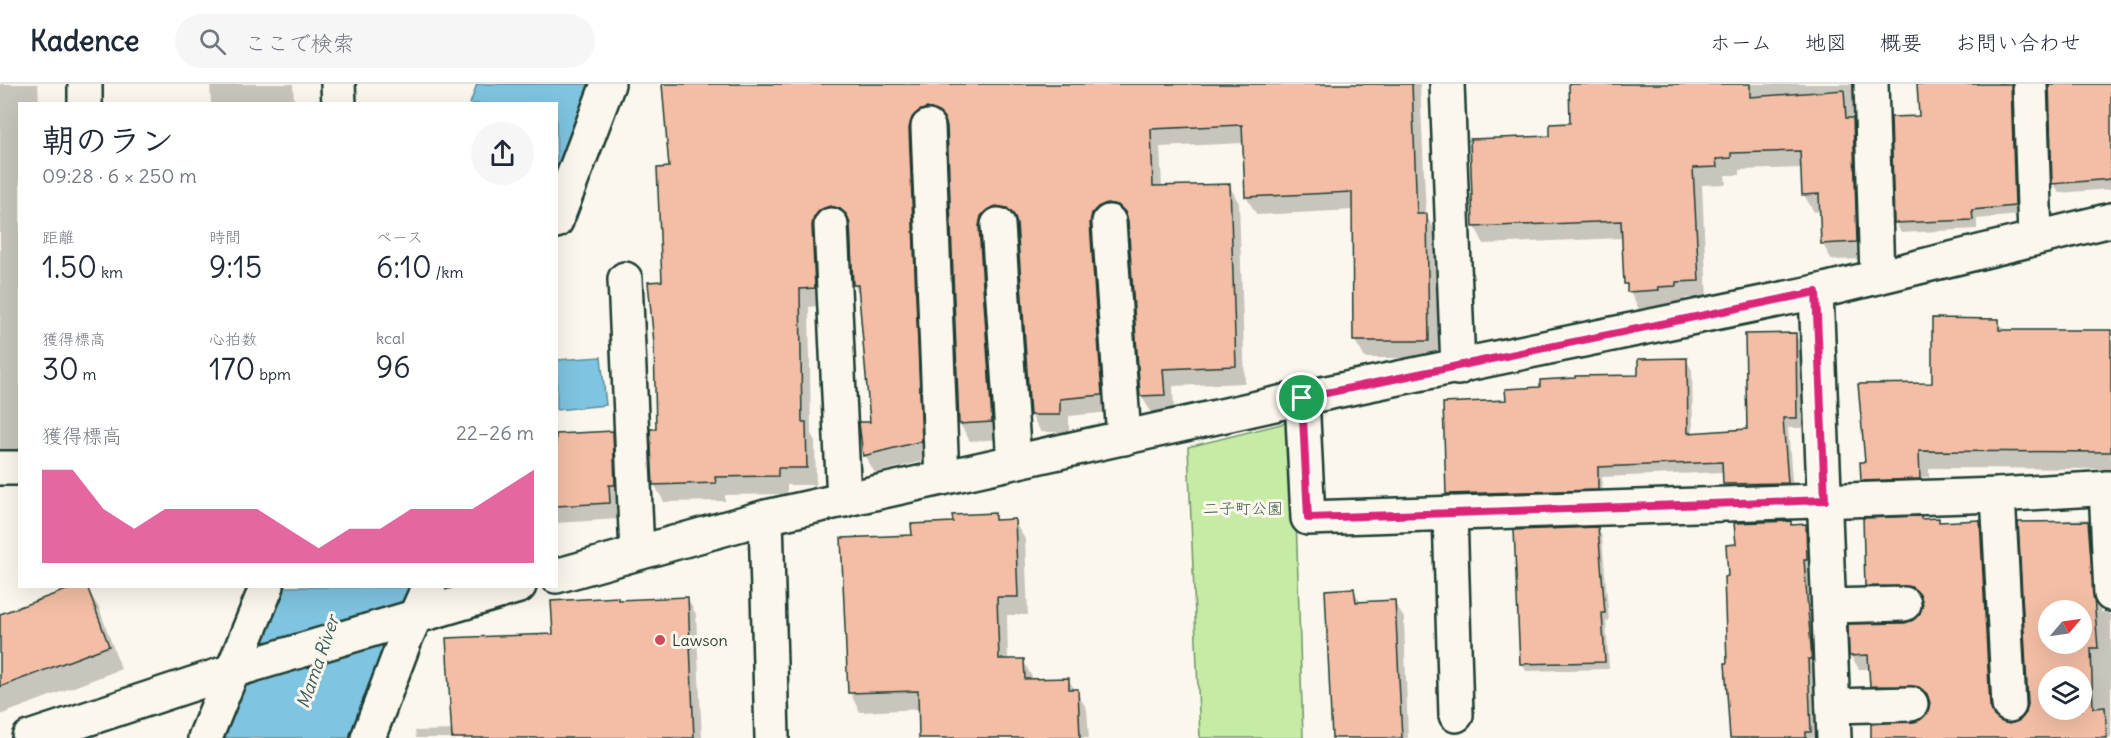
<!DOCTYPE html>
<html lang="ja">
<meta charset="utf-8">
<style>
body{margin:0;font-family:Delius,"Klee One",sans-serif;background:#f6f6f7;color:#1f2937;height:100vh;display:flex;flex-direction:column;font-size:22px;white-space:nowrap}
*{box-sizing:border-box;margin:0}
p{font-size:20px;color:#747a83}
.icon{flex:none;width:33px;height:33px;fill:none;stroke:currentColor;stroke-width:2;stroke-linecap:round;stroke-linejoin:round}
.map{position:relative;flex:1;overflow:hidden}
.panel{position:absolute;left:18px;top:18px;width:540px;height:486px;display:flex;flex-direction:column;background:#fff;border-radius:0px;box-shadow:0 6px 24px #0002}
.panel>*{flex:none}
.needle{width:39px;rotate:61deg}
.controls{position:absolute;left:2038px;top:516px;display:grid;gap:12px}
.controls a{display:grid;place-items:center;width:54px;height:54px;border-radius:50%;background:#fff;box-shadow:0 6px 24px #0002;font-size:30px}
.pin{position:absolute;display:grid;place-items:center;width:51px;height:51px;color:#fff;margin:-26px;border:3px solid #fff;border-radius:50%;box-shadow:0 2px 6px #0007}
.round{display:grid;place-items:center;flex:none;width:63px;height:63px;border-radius:32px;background:#f6f6f7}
.headline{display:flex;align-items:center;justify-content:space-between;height:102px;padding:0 24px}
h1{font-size:33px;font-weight:600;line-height:45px}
.figures{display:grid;grid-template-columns:repeat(3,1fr);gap:9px;height:102px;padding:6px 24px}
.figures div{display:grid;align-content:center}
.figures b{font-size:30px;font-weight:600}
.figures small{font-size:16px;font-weight:400}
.figures p{font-size:16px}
.chart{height:168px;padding:12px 24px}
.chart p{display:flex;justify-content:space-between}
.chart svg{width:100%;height:108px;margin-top:6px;fill:#db2777;opacity:.7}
header{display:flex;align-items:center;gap:36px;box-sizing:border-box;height:84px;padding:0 30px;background:#fff;border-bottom:2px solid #e0e1e3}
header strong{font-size:28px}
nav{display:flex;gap:33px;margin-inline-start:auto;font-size:21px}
.search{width:420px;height:54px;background:#f6f6f7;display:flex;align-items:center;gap:15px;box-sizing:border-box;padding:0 21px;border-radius:33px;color:#747a83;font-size:22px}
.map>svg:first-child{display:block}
.green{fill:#c5eba5;stroke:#72946c;stroke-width:1.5}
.water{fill:#7fc4e0;stroke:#598e9b;stroke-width:1.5}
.shadow{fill:#0003;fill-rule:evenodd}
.building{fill:#f3bea5;stroke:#1f3d34;stroke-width:1.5;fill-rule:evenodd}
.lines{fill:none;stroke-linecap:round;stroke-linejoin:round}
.minor-casing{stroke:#1f3d34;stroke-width:38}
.minor{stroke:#fbf7ec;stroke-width:33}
.route-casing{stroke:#fff;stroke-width:12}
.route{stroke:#db2777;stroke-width:8}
.poi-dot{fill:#d1495b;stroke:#fbf7ec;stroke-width:2}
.labels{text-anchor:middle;stroke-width:6;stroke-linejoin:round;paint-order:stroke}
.park-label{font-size:16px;fill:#40604b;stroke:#fbf7ec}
.poi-label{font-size:16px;fill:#1f3d34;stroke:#fbf7ec;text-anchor:start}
.water-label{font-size:18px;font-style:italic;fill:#375f5f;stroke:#fbf7ec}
</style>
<header>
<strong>Kadence</strong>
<div class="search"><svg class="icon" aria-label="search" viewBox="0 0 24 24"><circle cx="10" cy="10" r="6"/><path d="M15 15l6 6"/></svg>ここで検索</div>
<nav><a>ホーム</a><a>地図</a><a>概要</a><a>お問い合わせ</a></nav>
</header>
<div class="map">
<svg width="2111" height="654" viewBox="0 0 2111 654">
<rect width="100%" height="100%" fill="#fbf7ec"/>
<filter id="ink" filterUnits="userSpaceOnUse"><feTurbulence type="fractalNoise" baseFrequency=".0167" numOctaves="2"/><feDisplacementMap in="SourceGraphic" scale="12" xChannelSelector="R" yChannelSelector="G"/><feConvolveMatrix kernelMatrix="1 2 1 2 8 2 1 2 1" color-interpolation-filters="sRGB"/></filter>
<g filter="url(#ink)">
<path class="green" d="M1293,337L1303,654H1200L1188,363Z"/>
<g class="water">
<path d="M477,0H595L557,106L556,20H470Z"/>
<path d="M601,273L606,321L557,326V276Z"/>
<path d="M284,503H413L356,654H225Z"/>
</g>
<g class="shadow">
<path d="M0,0H38L39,20H20V376L0,377Z"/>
<path d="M210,0H293L294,20H211Z"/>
<path d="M663,0H1420L1426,132L1437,149L1438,274H1365L1355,257L1353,126L1257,131L1246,113L1244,59L1160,63L1162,103L1229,101L1239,119L1245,299L1173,302L1174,329H1152L1141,312L1129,139L1118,137L1111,328L1069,332V348H1041L1031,331L1018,142L1007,140L1002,355L970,357L960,340L948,44L937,42L931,375L875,389L865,372L861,339H872L860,212L854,201L851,142L840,140L824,221L809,223L811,350L815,357L816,401H787V410L725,411V417L664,418L654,400L670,85Z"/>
<path d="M1570,0H1858L1866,175L1832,176L1822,159L1821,127L1814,128L1804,111L1802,84L1740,86V91H1725L1726,100L1702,101L1707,214H1685V218L1667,220V223L1639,225L1625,199L1623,154L1484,160L1475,143L1552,53L1572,41Z"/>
<path d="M1918,0H2019L2020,131L1977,135V145L1901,149L1896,139L1892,34L1920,33Z"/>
<path d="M2050,0H2111V105L2059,109L2054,100Z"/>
<path d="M1998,236L2004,247H2111V385L1929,384V412L1873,414L1863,396L1867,379L1933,301ZM1928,393V396L1875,398V395Z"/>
<path d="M1795,250L1801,261L1802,344H1788L1793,409H1731L1725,399L1724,388L1602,393L1603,415L1453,420L1447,409L1508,318L1542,304L1640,293L1686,276L1692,286L1693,350L1748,346Z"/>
<path d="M612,348L622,365L624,417H617L619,435L556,439V351Z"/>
<path d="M994,431L997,437H1014L1025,455L1028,531H1007L1008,576H1023L1034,597L1068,595L1087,625L1089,654H921L920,625L860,628L850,609L842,456L913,453Z"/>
<path d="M1938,435L1940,439L1979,437L1987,451L1997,637L2011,641L2021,638L2027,631L2065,436L2088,435L2095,448L2101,528L2111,530V654H1872L1921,638L1929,629L1931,619L1928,616L1880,615L1872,602L1871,585H1859L1851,572L1850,542L1905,540L1914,538L1922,530L1924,519L1921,516L1874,515L1866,502L1922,436ZM2049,526H2082V560H2049ZM2049,592H2082V626H2049Z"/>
<path d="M1790,438L1793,443L1805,442L1812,453L1813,487H1810L1818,586H1814L1816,654H1731L1730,494L1738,462Z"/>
<path d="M1598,445L1602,453L1609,537H1606L1609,585L1526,587L1522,579Z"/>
<path d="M86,502L99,524L121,585L0,631V532Z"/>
<path d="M1353,506L1361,519L1394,518L1404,534L1408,654H1334Z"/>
<path d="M687,514L696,530L702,654H416L415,647L453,646L555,551Z"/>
</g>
<g class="building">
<path d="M662,0H1412L1417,130H1427L1429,257H1353L1352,108L1245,113L1242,41L1151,45L1153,102L1230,100L1236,282L1163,285L1165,311L1140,312L1128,137L1125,128L1118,121L1107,119L1098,123L1092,129L1090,139L1102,311L1060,315V331H1030L1017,140L1014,131L1007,124L996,122L987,126L981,132L979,142L992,338L959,340L947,42L944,34L937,27L927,24L919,27L912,34L909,44L922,357L863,372L859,338H870L858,201H853L850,140L847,131L840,125L830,122L820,126L814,133L812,141L815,204L800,205L802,338H806L807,384H778V392L715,393L716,399L653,401L650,345H656L654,259L648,198L662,197L657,84L669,83Z"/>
<path d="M1569,0H1750V13L1844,6L1846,34H1853L1857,158L1821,160L1819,110L1802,111L1800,67L1731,69V74L1716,75L1717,83L1693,84L1699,197L1676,198V202L1658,203L1659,206L1627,208V200H1624L1621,137L1473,143L1470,55L1550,52V40L1570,39Z"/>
<path d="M1917,0H2011L2015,122L1972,126L1973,136L1894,139L1891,33L1919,32Z"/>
<path d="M2049,0H2111V95L2052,100Z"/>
<path d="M1932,234L1999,235V246H2111V368L1919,367L1920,395L1861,397L1860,378H1865L1858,300L1932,299Z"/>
<path d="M1796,249L1797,334H1783L1788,399L1723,400L1722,378L1598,383V406L1446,410L1443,319L1506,316L1505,305L1540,303V296L1575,294V292L1638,291V275L1687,274L1688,349L1747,345L1745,250Z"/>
<path d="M613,347L615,401H609L610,419L556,422V350Z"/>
<path d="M995,429V436L1015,435L1018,513H997L999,575H1024L1025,595L1069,594V605H1078L1080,654H919L918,607L848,609L841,454L912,451L911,440L953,438L952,431Z"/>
<path d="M1921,432V435L1939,434V438L1980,436L1990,622L1994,632L2000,637L2009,640L2020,636L2026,629L2028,620L2018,438L2088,437L2098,564H2091L2093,624L2105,623L2107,654H1871V640L1920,636L1928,628L1930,619L1927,610L1919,603L1870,602L1868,571L1849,572L1848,540L1905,539L1913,536L1920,529L1923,520L1920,511L1912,503L1865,502L1863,434ZM2049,526H2082V560H2049ZM2049,592H2082V626H2049Z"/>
<path d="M1791,437V441L1806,440L1807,476H1804L1812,575H1808L1811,648H1806V654H1730L1725,579H1727L1724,493L1728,492L1726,461L1736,460L1734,439Z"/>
<path d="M1598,443L1605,529H1602L1605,578L1520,580L1514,446Z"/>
<path d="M77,502H87L109,562L0,603V530Z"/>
<path d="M1354,504L1356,518L1395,516L1402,654H1332L1325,506Z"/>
<path d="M618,513V516L688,513L694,654H452L446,554L553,550L551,517Z"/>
</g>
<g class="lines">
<defs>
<g id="minor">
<path d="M85,0V20"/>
<path d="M338,0L339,20"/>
<path d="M1447,0L1458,284"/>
<path d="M1871,0L1877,192"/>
<path d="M2030,0L2035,153"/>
<path d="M928,43L942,394"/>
<path d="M556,137L608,0"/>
<path d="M1109,138L1124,354"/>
<path d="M831,141L844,416"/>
<path d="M998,141L1014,378"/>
<path d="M625,195L637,469"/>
<path d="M1816,208L1834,654"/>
<path d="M1302,314L1308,434L1998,411L2111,404"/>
<path d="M0,384H20"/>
<path d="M2106,404L2111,510"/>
<path d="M1998,411L2009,621"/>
<path d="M1450,429L1456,631"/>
<path d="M766,433L772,654"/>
<path d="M556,492L766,433L1302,314L1816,208L2111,136"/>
<path d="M1829,522L1904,520"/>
<path d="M1833,622L1911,620"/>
<path d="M29,654L232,587L519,502"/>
<path d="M205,654L267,502"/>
<path d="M368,654L406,553L429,502"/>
</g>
</defs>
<use href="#minor" class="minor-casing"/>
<use href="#minor" class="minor"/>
</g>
</g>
<g class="lines" filter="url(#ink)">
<defs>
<path id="route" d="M1816,208L1825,416L1308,434L1302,314Z"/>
</defs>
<use href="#route" class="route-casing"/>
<use href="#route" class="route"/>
</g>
<circle class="poi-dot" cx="660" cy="556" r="6"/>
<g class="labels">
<g class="park-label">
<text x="1243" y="430">二子町公園</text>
</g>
<g class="poi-label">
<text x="672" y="562">Lawson</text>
</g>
<g class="water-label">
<text transform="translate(318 578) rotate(-71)" y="6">Mama River</text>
</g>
</g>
</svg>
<div class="controls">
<a><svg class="needle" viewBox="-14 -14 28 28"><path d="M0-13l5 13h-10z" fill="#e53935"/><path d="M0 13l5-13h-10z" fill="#747a83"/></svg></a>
<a><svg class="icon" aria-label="layers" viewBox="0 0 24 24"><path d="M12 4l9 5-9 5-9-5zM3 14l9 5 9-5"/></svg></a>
</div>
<div class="pin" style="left:1302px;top:314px;background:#1e9e55"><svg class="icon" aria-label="arrive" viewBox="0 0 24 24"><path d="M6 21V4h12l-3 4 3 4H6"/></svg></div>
<section class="panel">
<div class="headline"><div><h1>朝のラン</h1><p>09:28 · 6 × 250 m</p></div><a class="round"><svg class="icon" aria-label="share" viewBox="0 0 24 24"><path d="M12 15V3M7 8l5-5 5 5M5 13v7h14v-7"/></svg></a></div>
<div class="figures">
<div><p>距離</p><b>1.50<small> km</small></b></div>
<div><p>時間</p><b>9:15</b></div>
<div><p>ペース</p><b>6:10<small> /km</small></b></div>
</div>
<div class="figures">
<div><p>獲得標高</p><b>30<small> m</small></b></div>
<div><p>心拍数</p><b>170<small> bpm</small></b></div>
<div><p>kcal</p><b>96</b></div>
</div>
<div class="chart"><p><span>獲得標高</span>22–26 m</p>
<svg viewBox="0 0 160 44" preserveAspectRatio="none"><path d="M0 44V6L10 6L20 22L30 30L40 22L50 22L60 22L70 22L80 30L90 38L100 30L110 30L120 22L130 22L140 22L150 14L160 6V44z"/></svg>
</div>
</section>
</div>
